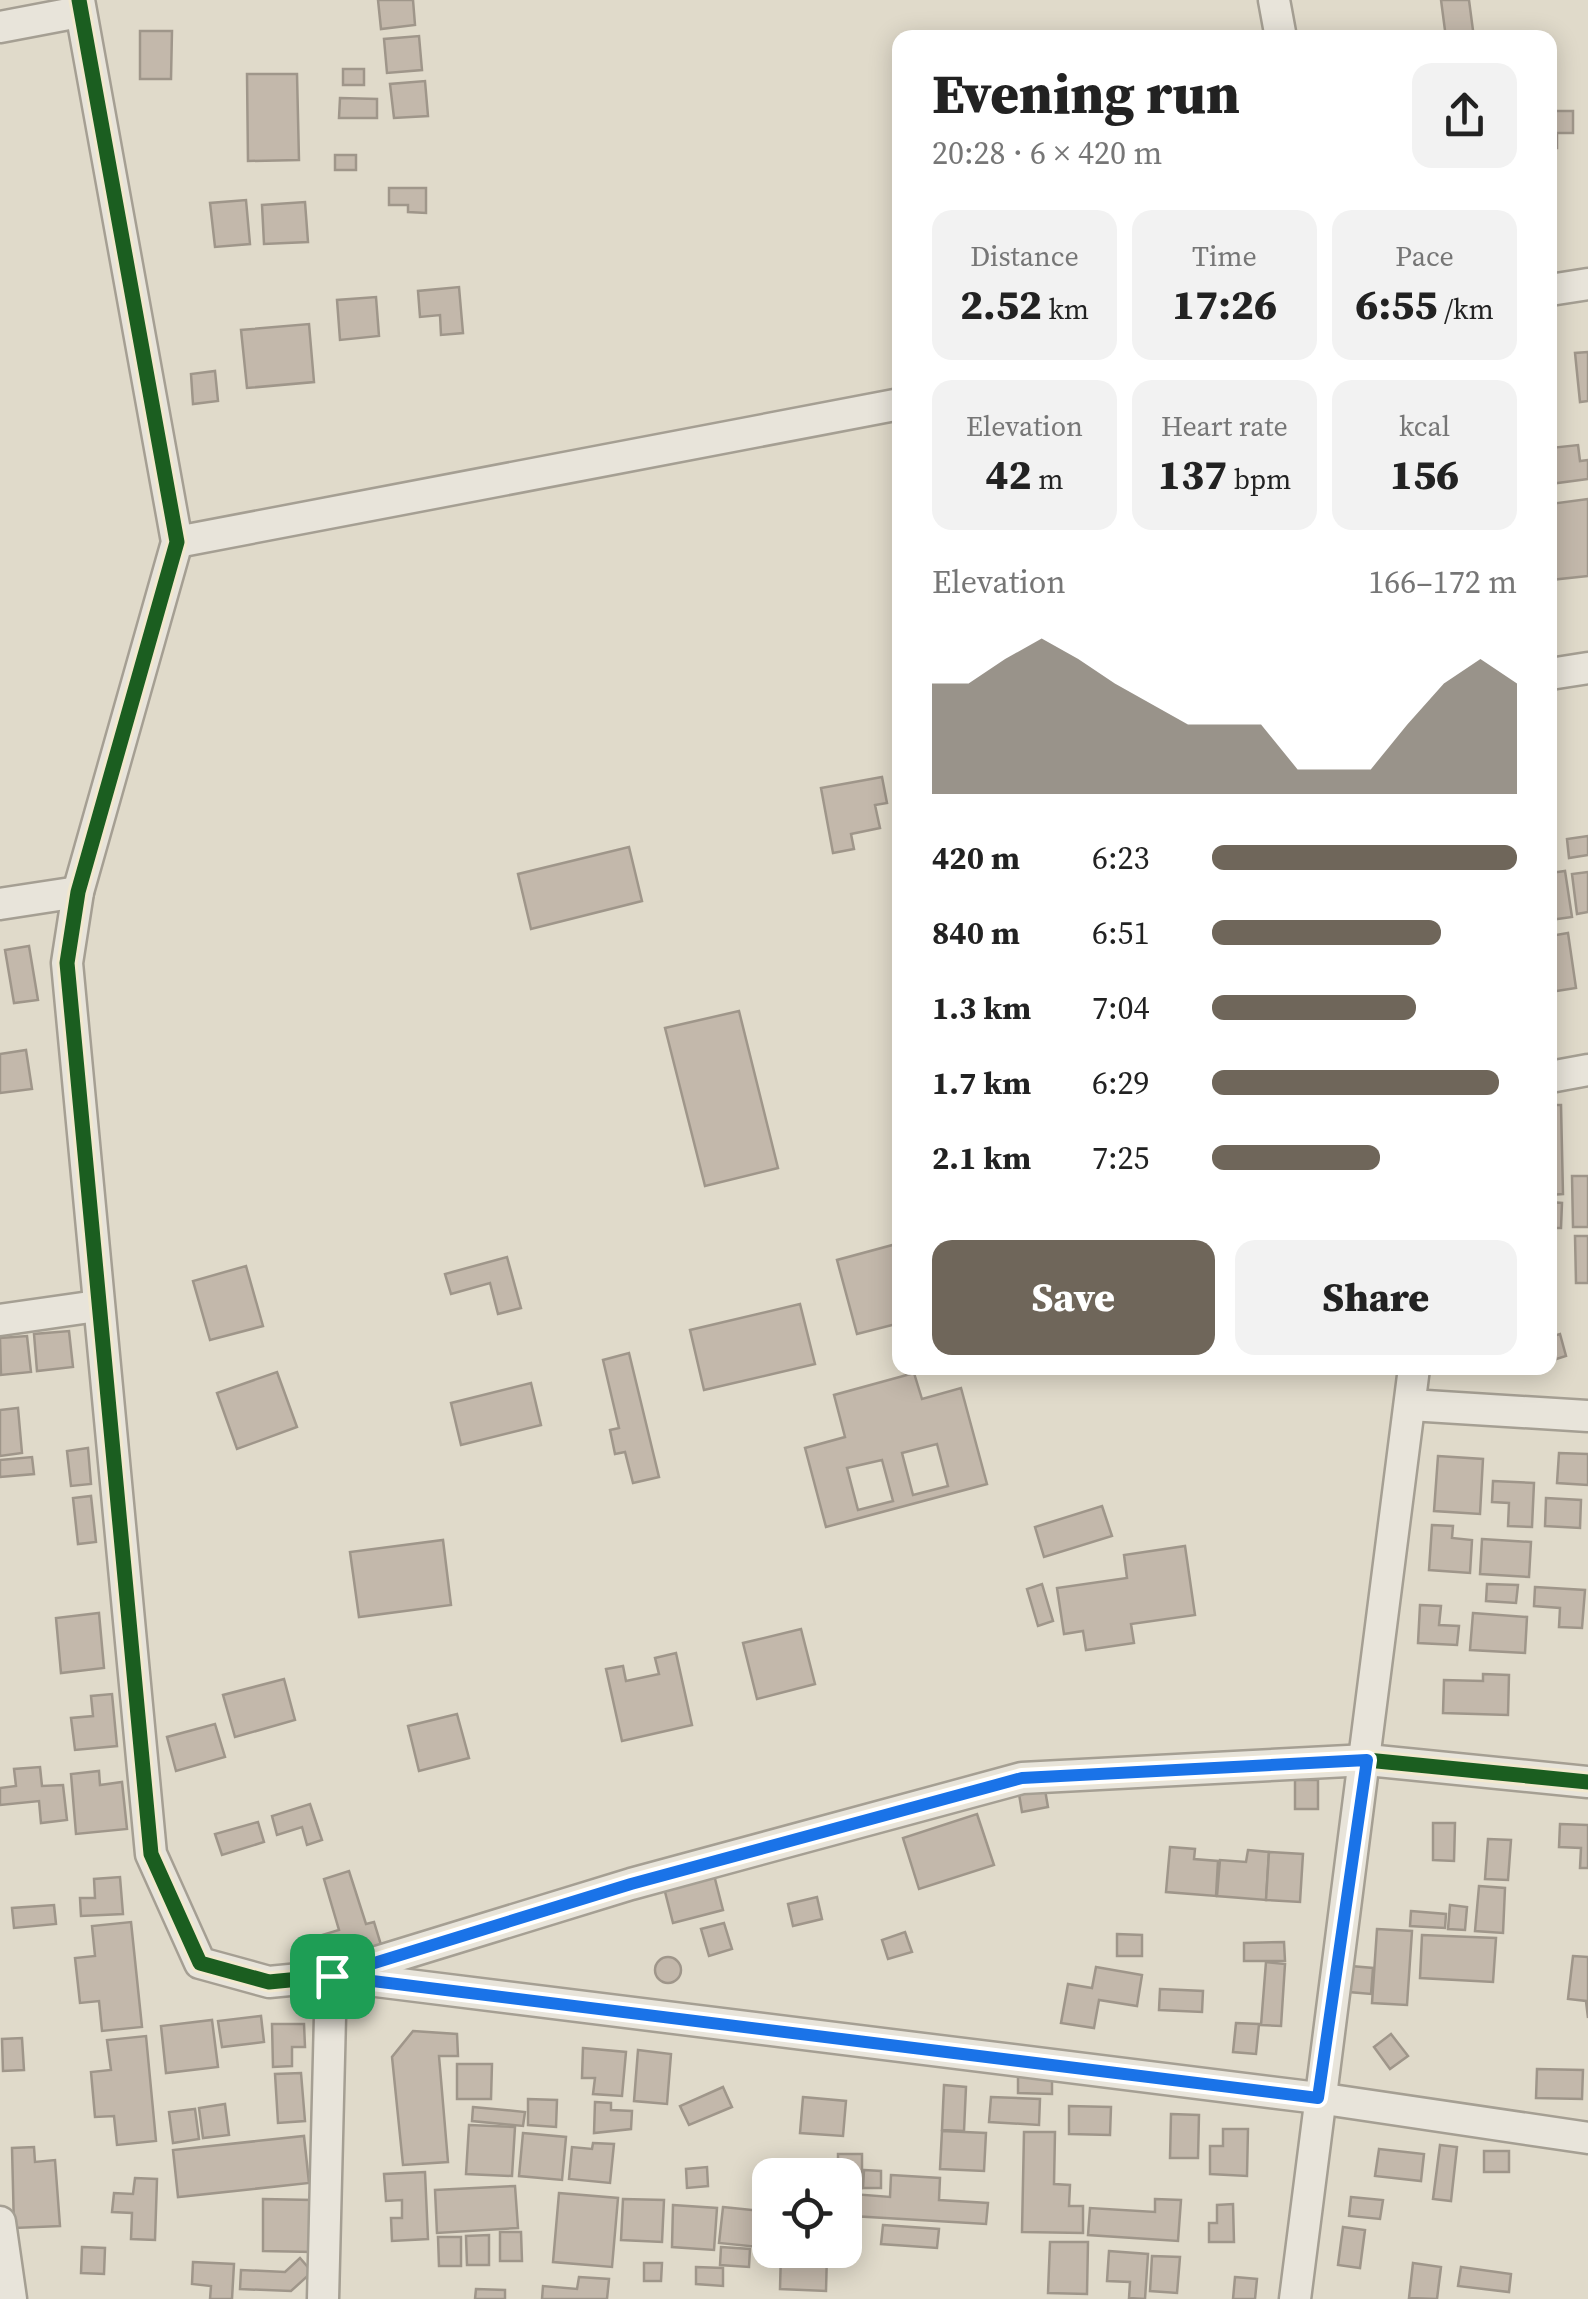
<!DOCTYPE html>
<meta charset="utf-8">
<style>
body{margin:0;font-family:"Source Serif 4",serif;background:#f2f2f2;color:#222;height:100vh;display:flex;flex-direction:column;font-size:38px;white-space:nowrap}
*{box-sizing:border-box;margin:0}
p{font-size:32px;color:#767676}
.icon{flex:none;width:55px;height:55px;fill:none;stroke:currentColor;stroke-width:2;stroke-linecap:round;stroke-linejoin:round}
.map{position:relative;flex:1;overflow:hidden}
.panel{position:absolute;left:892px;top:30px;width:665px;height:1345px;display:flex;flex-direction:column;background:#fff;border-radius:20px;box-shadow:0 5px 25px #0003}
.panel>*{flex:none}
.buttons{position:absolute;left:752px;top:2158px;display:grid;gap:20px}
.buttons a{display:grid;place-items:center;width:110px;height:110px;border-radius:20px;background:#fff;box-shadow:0 5px 25px #0003;font-size:50px}
.pin{position:absolute;display:grid;place-items:center;width:85px;height:85px;color:#fff;margin:-42px;border-radius:20px;box-shadow:0 5px 15px #0006}
.round{display:grid;place-items:center;flex:none;width:105px;height:105px;border-radius:20px;background:#f2f2f2}
.overview{display:flex;align-items:center;justify-content:space-between;height:170px;padding:0 40px}
h1{font-size:55px;font-weight:800;line-height:75px}
.stats{display:grid;grid-template-columns:repeat(3,1fr);gap:15px;height:170px;padding:10px 40px}
.stats div{display:grid;align-content:center;border-radius:20px;background:#f2f2f2;text-align:center}
.stats b{font-size:42px;font-weight:800}
.stats small{font-size:28px;font-weight:400}
.stats p{font-size:28px}
.chart{height:280px;padding:20px 40px}
.chart p{display:flex;justify-content:space-between}
.chart svg{width:100%;height:180px;margin-top:10px;fill:#6f665a;opacity:.7}
.primary-button{display:flex;gap:20px;margin-top:auto;padding:20px 40px}
.primary-button a{flex:1;height:115px;border-radius:20px;background:#6f665a;color:#fff;font-size:40px;font-weight:800;line-height:115px;text-align:center}
.primary-button a+a{background:#f2f2f2;color:#222}
ul{padding:0 40px;list-style:none;font-size:32px}
li{display:grid;grid-template-columns:160px 120px 1fr;align-items:center;height:75px}
li i{height:25px;border-radius:12px;background:#6f665a}
.map>svg:first-child{display:block}
.building{fill:#c3b8ab;stroke:#9f968a;stroke-width:2.5;fill-rule:evenodd}
.lines{fill:none;stroke-linecap:round;stroke-linejoin:round}
.minor-casing{stroke:#a59f93;stroke-width:35}
.minor{stroke:#e8e4da;stroke-width:30}
.cycleway-casing{stroke:#f2e8ce;stroke-width:21}
.cycleway{stroke:#1b5e20;stroke-width:15}
.route-casing{stroke:#fff;stroke-width:20}
.route{stroke:#1a73e8;stroke-width:12}
</style>
<div class="map">
<svg width="1588" height="2299" viewBox="0 0 1588 2299">
<rect width="100%" height="100%" fill="#e0daca"/>
<g class="building">
<path d="M378,0H413L415,25L381,29Z"/>
<path d="M1441,0H1469L1474,38H1446Z"/>
<path d="M140,31H172L171,79H140Z"/>
<path d="M419,36L422,70L387,73L384,39Z"/>
<rect x="343" y="69" width="21" height="16"/>
<path d="M247,74H297L299,160L248,161Z"/>
<path d="M425,81L428,116L394,118L390,84Z"/>
<path d="M340,98L377,99V118H339Z"/>
<path d="M1550,111H1573V133H1557V148H1550Z"/>
<rect x="335" y="155" width="21" height="15"/>
<path d="M389,188H426V213L408,212V205H389Z"/>
<path d="M246,200L250,244L215,247L210,203Z"/>
<path d="M305,202L308,242L264,244L262,205Z"/>
<path d="M459,287L463,333L441,335L440,315L420,317L418,291Z"/>
<path d="M376,297L379,336L340,340L337,300Z"/>
<path d="M309,324L314,382L247,388L241,330Z"/>
<path d="M1588,352V401L1580,402L1575,353Z"/>
<path d="M215,371L218,401L193,404L191,374Z"/>
<path d="M1578,445L1580,461L1588,460V479L1550,484V448Z"/>
<path d="M1588,499V576L1550,580V504Z"/>
<path d="M882,777L887,803L875,805L880,828L851,834L854,849L833,853L821,788Z"/>
<path d="M1588,836V855L1569,858L1567,839Z"/>
<path d="M629,847L642,901L531,929L518,874Z"/>
<path d="M1565,871L1572,917L1550,920V873Z"/>
<path d="M1588,872V912L1577,914L1572,874Z"/>
<path d="M1568,933L1576,988L1550,992V936Z"/>
<path d="M29,946L38,1000L14,1003L5,950Z"/>
<path d="M739,1011L778,1168L705,1186L665,1028Z"/>
<path d="M26,1050L32,1089L0,1093V1054Z"/>
<path d="M1550,1105H1561L1563,1194L1550,1195Z"/>
<path d="M1572,1176H1588V1227H1573Z"/>
<path d="M1550,1202L1562,1203L1561,1228H1550Z"/>
<path d="M1575,1236H1588V1283H1576Z"/>
<path d="M900,1243V1323L857,1334L837,1260Z"/>
<path d="M507,1257L521,1308L498,1314L490,1283L451,1294L445,1274Z"/>
<path d="M246,1266L263,1326L210,1340L193,1281Z"/>
<path d="M800,1304L815,1364L704,1390L690,1330Z"/>
<path d="M69,1331L73,1367L37,1371L34,1334Z"/>
<path d="M1560,1334L1566,1356L1550,1361V1337Z"/>
<path d="M27,1336L31,1372L1,1375L0,1338Z"/>
<path d="M629,1353L659,1477L633,1483L625,1452L615,1454L610,1430L619,1428L603,1360Z"/>
<path d="M277,1372L297,1427L237,1449L217,1393Z"/>
<path d="M914,1373L922,1399L961,1388L987,1484L826,1527L805,1448L845,1437L834,1395ZM937,1444L948,1486L913,1495L902,1453ZM882,1460L893,1501L858,1510L847,1468Z"/>
<path d="M531,1383L541,1425L461,1445L451,1403Z"/>
<path d="M18,1408L22,1453L0,1456V1410Z"/>
<path d="M88,1448L91,1484L71,1486L67,1451Z"/>
<path d="M1559,1453L1588,1454V1485L1557,1483Z"/>
<path d="M1438,1456L1483,1459L1480,1514L1434,1511Z"/>
<path d="M32,1457L34,1474L0,1477V1460Z"/>
<path d="M1493,1481L1534,1483L1532,1527L1508,1526L1509,1503L1492,1502Z"/>
<path d="M91,1496L96,1542L78,1544L73,1498Z"/>
<path d="M1546,1498L1581,1500L1580,1528L1545,1526Z"/>
<path d="M1102,1506L1112,1536L1044,1557L1035,1527Z"/>
<path d="M1432,1525L1453,1526L1452,1538L1472,1540L1470,1573L1429,1570Z"/>
<path d="M1482,1539L1531,1542L1529,1577L1480,1574Z"/>
<path d="M443,1540L451,1605L359,1617L350,1552Z"/>
<path d="M1185,1546L1195,1615L1131,1624L1134,1643L1086,1650L1083,1631L1064,1634L1057,1588L1127,1578L1124,1555Z"/>
<path d="M1042,1584L1053,1621L1038,1626L1027,1589Z"/>
<path d="M1487,1584L1518,1585L1516,1603L1486,1601Z"/>
<path d="M1535,1587L1585,1590L1582,1628L1559,1627L1560,1608L1534,1606Z"/>
<path d="M1420,1605L1441,1606L1439,1625L1459,1626L1457,1645L1418,1643Z"/>
<path d="M99,1613L104,1668L61,1673L56,1618Z"/>
<path d="M1473,1613L1527,1617L1525,1653L1470,1650Z"/>
<path d="M801,1629L815,1684L757,1699L743,1643Z"/>
<path d="M676,1653L692,1725L622,1741L606,1669L623,1666L626,1681L659,1674L655,1658Z"/>
<path d="M1483,1674L1509,1675L1508,1715L1443,1713L1444,1680L1483,1681Z"/>
<path d="M284,1679L295,1720L235,1737L223,1695Z"/>
<path d="M112,1694L117,1746L75,1750L71,1718L93,1716L91,1696Z"/>
<path d="M457,1714L469,1758L419,1771L408,1726Z"/>
<path d="M215,1724L225,1757L176,1771L167,1737Z"/>
<path d="M40,1767L42,1786L63,1785L67,1820L41,1823L39,1801L0,1805V1788L16,1786L14,1769Z"/>
<path d="M99,1771L100,1785L122,1782L127,1829L76,1834L71,1774Z"/>
<rect x="1295" y="1780" width="23" height="29"/>
<path d="M1045,1790L1048,1807L1022,1812L1019,1794Z"/>
<path d="M310,1804L322,1840L307,1845L302,1827L277,1835L272,1816Z"/>
<path d="M977,1814L994,1865L919,1889L903,1838Z"/>
<path d="M258,1822L264,1842L222,1855L215,1834Z"/>
<path d="M1433,1823H1455L1454,1861L1433,1860Z"/>
<path d="M1560,1824L1588,1825V1868H1580L1581,1848L1559,1847Z"/>
<path d="M1488,1839L1511,1840L1508,1880L1485,1879Z"/>
<path d="M1170,1847L1195,1849L1194,1859L1218,1861L1216,1896L1166,1892Z"/>
<path d="M1248,1850L1269,1852L1266,1900L1217,1896L1220,1860L1246,1862Z"/>
<path d="M1269,1852L1303,1854L1300,1902L1266,1900Z"/>
<path d="M349,1871L366,1924L374,1922L381,1945L330,1959L322,1935L339,1930L324,1879Z"/>
<path d="M714,1875L723,1910L673,1923L664,1888Z"/>
<path d="M120,1877L123,1914L81,1916L80,1898H95L94,1879Z"/>
<path d="M1479,1886L1505,1888L1503,1933L1475,1931Z"/>
<path d="M817,1897L822,1919L793,1926L788,1904Z"/>
<path d="M54,1905L56,1924L14,1928L12,1908Z"/>
<path d="M1450,1905L1467,1907L1465,1930L1448,1929Z"/>
<path d="M1411,1911L1446,1914L1445,1928L1410,1926Z"/>
<path d="M131,1922L142,2027L102,2031L99,2001L80,2003L75,1958L95,1956L92,1926Z"/>
<path d="M724,1923L732,1949L709,1956L701,1929Z"/>
<path d="M1377,1929L1412,1931L1407,2005L1372,2003Z"/>
<path d="M905,1932L912,1952L888,1959L882,1940Z"/>
<path d="M1117,1934L1142,1935V1956H1117Z"/>
<path d="M1422,1935L1496,1938L1493,1982L1420,1978Z"/>
<path d="M1284,1942L1285,1961H1244V1943Z"/>
<path d="M1573,1956L1588,1957V2018L1586,2001L1568,1999Z"/>
<circle cx="668" cy="1970" r="13"/>
<path d="M1266,1962L1285,1964L1281,2026L1261,2025Z"/>
<path d="M1351,1966L1373,1968L1371,1994L1349,1992Z"/>
<path d="M1096,1967L1142,1975L1137,2006L1099,2000L1094,2028L1061,2023L1068,1984L1092,1988Z"/>
<path d="M1160,1989L1203,1991L1202,2012L1159,2010Z"/>
<path d="M261,2016L264,2042L222,2047L218,2021Z"/>
<path d="M212,2020L218,2067L166,2073L161,2026Z"/>
<path d="M1236,2023L1259,2024L1256,2054L1233,2052Z"/>
<path d="M272,2024H304L305,2047H292V2066L273,2067Z"/>
<path d="M413,2031L457,2034L458,2056H439L448,2162L403,2165L392,2057Z"/>
<path d="M1391,2034L1408,2056L1390,2069L1374,2047Z"/>
<path d="M146,2036L156,2141L117,2145L114,2116L95,2117L91,2072L111,2070L107,2040Z"/>
<path d="M22,2038L24,2070L3,2071L2,2039Z"/>
<path d="M583,2048L626,2052L622,2096L593,2094L595,2078H582Z"/>
<path d="M638,2050L671,2054L667,2104L634,2101Z"/>
<path d="M457,2064H492L491,2099H457Z"/>
<path d="M1537,2069L1583,2070L1582,2099L1536,2098Z"/>
<path d="M301,2073L305,2121L278,2123L275,2074Z"/>
<path d="M1018,2073H1052V2094L1018,2093Z"/>
<path d="M944,2085L966,2087L964,2131L942,2130Z"/>
<path d="M723,2087L732,2107L689,2125L680,2106Z"/>
<path d="M803,2097L846,2101L843,2136L800,2133Z"/>
<path d="M991,2097L1040,2099L1039,2125L989,2122Z"/>
<path d="M528,2099L557,2100L556,2127L528,2125Z"/>
<path d="M595,2102L611,2103V2110L632,2111L631,2129L594,2133Z"/>
<path d="M225,2104L229,2135L203,2138L199,2108Z"/>
<path d="M1069,2106L1111,2107L1110,2135L1069,2134Z"/>
<path d="M473,2107L525,2112L523,2126L472,2121Z"/>
<path d="M195,2109L199,2139L173,2143L169,2112Z"/>
<path d="M1171,2114L1199,2115L1198,2158H1170Z"/>
<path d="M469,2125L515,2127L512,2176L466,2174Z"/>
<path d="M1223,2129H1248L1247,2176L1210,2174V2146H1223Z"/>
<path d="M942,2131L986,2133L984,2171L940,2169Z"/>
<path d="M1024,2132H1055L1054,2184L1070,2185L1069,2206H1083V2233L1022,2232Z"/>
<path d="M523,2133L566,2137L562,2180L519,2176Z"/>
<path d="M304,2136L309,2183L178,2197L173,2150Z"/>
<path d="M593,2143L614,2144L610,2183L569,2179L572,2147L592,2149Z"/>
<path d="M1440,2145L1457,2147L1451,2201L1433,2199Z"/>
<path d="M34,2147L35,2162L55,2160L60,2226L14,2228L12,2148Z"/>
<path d="M1379,2149L1424,2154L1421,2181L1375,2176Z"/>
<rect x="1484" y="2151" width="25" height="21"/>
<path d="M838,2154H862V2188H845V2175H838Z"/>
<rect x="780" y="2162" width="45" height="13"/>
<path d="M707,2167L708,2186L687,2188L686,2169Z"/>
<path d="M864,2170L881,2171V2188H863Z"/>
<path d="M425,2172L428,2239L392,2241L391,2218H402V2200L386,2201L384,2174Z"/>
<path d="M891,2175L940,2178L939,2200L988,2203L986,2224L852,2216L853,2194L890,2197Z"/>
<path d="M135,2178L157,2179L155,2240L131,2239L132,2213L112,2212L114,2193L133,2194Z"/>
<path d="M515,2186L518,2228L437,2233L435,2190Z"/>
<path d="M559,2193L618,2198L612,2267L553,2262Z"/>
<path d="M1351,2197L1383,2200L1380,2219L1349,2216Z"/>
<path d="M263,2199L313,2200V2252L263,2251Z"/>
<path d="M623,2199L664,2200L662,2242L621,2240Z"/>
<path d="M1155,2199L1181,2200L1178,2241L1088,2235L1090,2208L1155,2212Z"/>
<path d="M1233,2204L1234,2242H1209V2223H1217V2205Z"/>
<path d="M673,2205L717,2208L714,2250L672,2247Z"/>
<path d="M723,2207L770,2212V2248L719,2243Z"/>
<path d="M883,2225L939,2229L937,2248L881,2244Z"/>
<path d="M1343,2227L1365,2230L1360,2268L1338,2265Z"/>
<path d="M500,2232H521L522,2261H500Z"/>
<path d="M489,2235V2265H467L466,2236Z"/>
<path d="M438,2237H461V2266H439Z"/>
<path d="M1050,2242H1088L1087,2294L1048,2293Z"/>
<path d="M82,2247L105,2248L104,2274L81,2273Z"/>
<path d="M721,2247L750,2249L749,2267L720,2265Z"/>
<path d="M1109,2251L1148,2254L1145,2299L1129,2298L1130,2282L1107,2281Z"/>
<path d="M781,2252L827,2253L826,2291L780,2289Z"/>
<path d="M1152,2256L1180,2257L1177,2293L1150,2291Z"/>
<path d="M300,2258L312,2272L291,2291L240,2289L241,2270L285,2272Z"/>
<path d="M193,2262L234,2264L232,2299H210L211,2286L192,2284Z"/>
<path d="M644,2263H662L661,2281H644Z"/>
<path d="M1413,2263L1441,2267L1437,2299L1409,2298Z"/>
<path d="M696,2267L723,2268V2286L696,2284Z"/>
<path d="M1461,2267L1511,2274L1509,2292L1458,2286Z"/>
<path d="M579,2277L609,2279L607,2299H542L543,2286L577,2289Z"/>
<path d="M1235,2277L1257,2279L1255,2299H1233Z"/>
<path d="M476,2289L505,2290V2299H475Z"/>
</g>
<g class="lines">
<defs>
<g id="minor">
<path d="M79,0L177,542L78,892L67,963L151,1854L200,1963L269,1982L331,1976L631,1884L1022,1778L1367,1760L1588,1782"/>
<path d="M1274,0L1281,38"/>
<path d="M0,27L79,12"/>
<path d="M1550,290L1588,284"/>
<path d="M177,542L900,404"/>
<path d="M1550,674L1588,668"/>
<path d="M0,904L78,892"/>
<path d="M1550,1077L1588,1070"/>
<path d="M0,1320L97,1306"/>
<path d="M1410,1405L1588,1416"/>
<path d="M344,1977L1318,2098L1588,2138"/>
<path d="M0,2222L11,2299"/>
<path d="M323,2299L331,1976"/>
<path d="M1295,2299L1414,1368"/>
</g>
</defs>
<use href="#minor" class="minor-casing"/>
<use href="#minor" class="minor"/>
<defs>
<path id="cycleway" d="M79,0L177,542L78,892L67,963L151,1854L200,1963L269,1982L331,1976L631,1884L1022,1778L1367,1760L1588,1782"/>
</defs>
<use href="#cycleway" class="cycleway-casing"/>
<use href="#cycleway" class="cycleway"/>
</g>
<g class="lines">
<defs>
<path id="route" d="M1367,1760L1318,2098L332,1976L631,1884L1022,1778Z"/>
</defs>
<use href="#route" class="route-casing"/>
<use href="#route" class="route"/>
</g>
</svg>
<div class="buttons">
<a><svg class="icon" aria-label="locate" viewBox="0 0 24 24"><circle cx="12" cy="12" r="6"/><path d="M12 2v4M12 18v4M2 12h4M18 12h4"/></svg></a>
</div>
<div class="pin" style="left:332px;top:1976px;background:#1e9e55"><svg class="icon" aria-label="arrive" viewBox="0 0 24 24"><path d="M6 21V4h12l-3 4 3 4H6"/></svg></div>
<section class="panel">
<div class="overview"><div><h1>Evening run</h1><p>20:28 · 6 × 420 m</p></div><a class="round"><svg class="icon" aria-label="share" viewBox="0 0 24 24"><path d="M12 15V3M7 8l5-5 5 5M5 13v7h14v-7"/></svg></a></div>
<div class="stats">
<div><p>Distance</p><b>2.52<small> km</small></b></div>
<div><p>Time</p><b>17:26</b></div>
<div><p>Pace</p><b>6:55<small> /km</small></b></div>
</div>
<div class="stats">
<div><p>Elevation</p><b>42<small> m</small></b></div>
<div><p>Heart rate</p><b>137<small> bpm</small></b></div>
<div><p>kcal</p><b>156</b></div>
</div>
<div class="chart"><p><span>Elevation</span>166–172 m</p>
<svg viewBox="0 0 160 44" preserveAspectRatio="none"><path d="M0 44V17L10 17L20 11L30 6L40 11L50 17L60 22L70 27L80 27L90 27L100 38L110 38L120 38L130 27L140 17L150 11L160 17V44z"/></svg>
</div>
<ul>
<li><b>420 m</b>6:23<i style="width:100%"></i></li>
<li><b>840 m</b>6:51<i style="width:75%"></i></li>
<li><b>1.3 km</b>7:04<i style="width:67%"></i></li>
<li><b>1.7 km</b>6:29<i style="width:94%"></i></li>
<li><b>2.1 km</b>7:25<i style="width:55%"></i></li>
</ul>
<div class="primary-button"><a>Save</a><a>Share</a></div>
</section>
</div>
